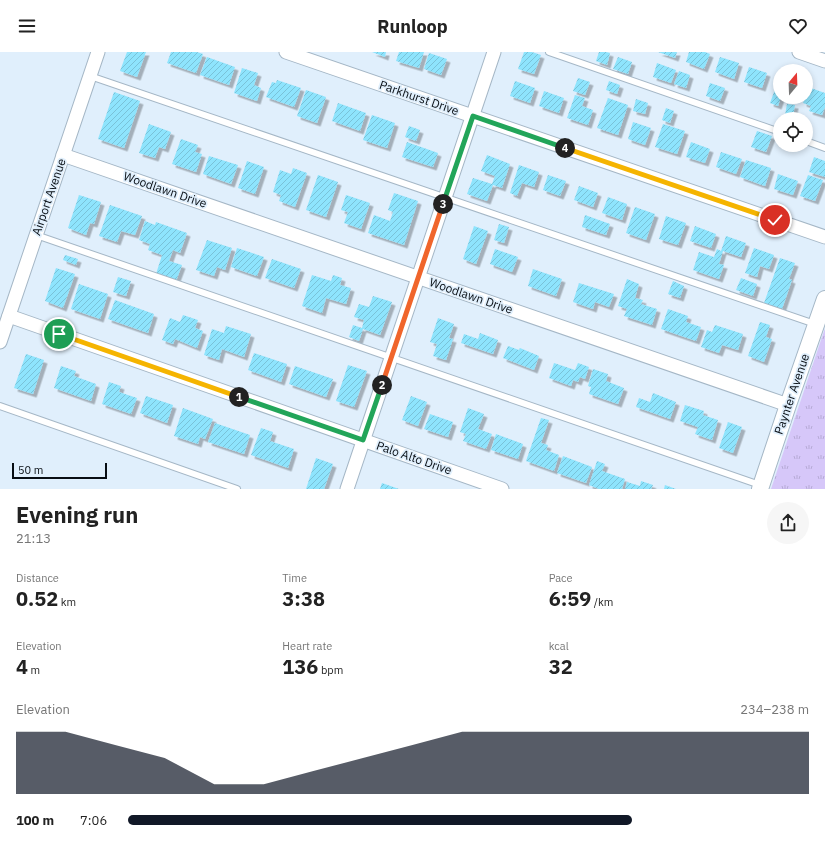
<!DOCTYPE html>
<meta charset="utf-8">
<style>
body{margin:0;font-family:"IBM Plex Sans",sans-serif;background:#f6f6f6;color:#222;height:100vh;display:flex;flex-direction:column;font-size:15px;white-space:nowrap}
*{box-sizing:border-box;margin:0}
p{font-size:13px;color:#767676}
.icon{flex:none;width:22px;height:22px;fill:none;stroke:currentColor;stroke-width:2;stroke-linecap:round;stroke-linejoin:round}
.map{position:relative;height:437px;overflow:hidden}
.drawer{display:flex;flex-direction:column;background:#fff;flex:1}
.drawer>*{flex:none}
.needle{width:26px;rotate:19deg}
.buttons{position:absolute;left:773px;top:12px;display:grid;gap:8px}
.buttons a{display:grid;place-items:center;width:40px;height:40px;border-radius:50%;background:#fff;box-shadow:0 2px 6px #0003;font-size:20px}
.scale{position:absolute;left:12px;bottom:10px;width:95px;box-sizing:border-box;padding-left:4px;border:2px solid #070d13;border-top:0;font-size:11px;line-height:14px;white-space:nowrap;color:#070d13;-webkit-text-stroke:3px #e0effc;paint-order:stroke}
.pin{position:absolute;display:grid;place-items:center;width:34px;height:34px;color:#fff;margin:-17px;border:2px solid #fff;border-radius:50%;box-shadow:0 1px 4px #0007}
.km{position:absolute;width:20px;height:20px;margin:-10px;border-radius:50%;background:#222;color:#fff;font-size:11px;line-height:20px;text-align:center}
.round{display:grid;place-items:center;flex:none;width:42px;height:42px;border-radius:21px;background:#f6f6f6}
.overview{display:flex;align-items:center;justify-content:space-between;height:68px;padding:0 16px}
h1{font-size:22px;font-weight:700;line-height:30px}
.stats{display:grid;grid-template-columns:repeat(3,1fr);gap:6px;height:68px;padding:4px 16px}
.stats div{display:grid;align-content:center}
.stats b{font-size:20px;font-weight:700}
.stats small{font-size:11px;font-weight:400}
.stats p{font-size:11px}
.chart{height:112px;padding:8px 16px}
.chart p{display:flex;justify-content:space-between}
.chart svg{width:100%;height:72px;margin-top:4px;fill:#111827;opacity:.7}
ul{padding:0 16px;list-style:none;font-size:13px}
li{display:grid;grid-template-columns:64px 48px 1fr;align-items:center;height:30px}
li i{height:10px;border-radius:5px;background:#111827}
header{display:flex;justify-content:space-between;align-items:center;height:52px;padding:0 16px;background:#fff;font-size:18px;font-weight:700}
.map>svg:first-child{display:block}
.park{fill:url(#park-tufts)}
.building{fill:url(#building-hatch);filter:url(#shadow)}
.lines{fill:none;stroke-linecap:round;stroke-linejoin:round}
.service-casing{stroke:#a5b7c6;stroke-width:8}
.minor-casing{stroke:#a5b7c6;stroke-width:15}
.tertiary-casing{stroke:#a5b7c6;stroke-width:18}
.service{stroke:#fff;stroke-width:6}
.minor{stroke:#fff;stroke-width:13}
.tertiary{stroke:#fff;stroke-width:16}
.split-1-casing{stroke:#fff;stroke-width:8}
.split-2-casing{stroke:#fff;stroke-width:8}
.split-3-casing{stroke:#fff;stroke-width:8}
.split-4-casing{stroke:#fff;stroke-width:8}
.split-5-casing{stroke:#fff;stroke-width:8}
.split-1{stroke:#f5b400;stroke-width:5}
.split-2{stroke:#22a559;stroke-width:5}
.split-3{stroke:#f0652b;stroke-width:5}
.split-4{stroke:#22a559;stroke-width:5}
.split-5{stroke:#f5b400;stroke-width:5}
.labels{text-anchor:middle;stroke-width:3.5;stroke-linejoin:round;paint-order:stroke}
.street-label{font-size:12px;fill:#070d13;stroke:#e0effc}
</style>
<header><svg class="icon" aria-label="menu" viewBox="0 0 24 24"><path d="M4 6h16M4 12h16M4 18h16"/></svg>Runloop<svg class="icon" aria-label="heart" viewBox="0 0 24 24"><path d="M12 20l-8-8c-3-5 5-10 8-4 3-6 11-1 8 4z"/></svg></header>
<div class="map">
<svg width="825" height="437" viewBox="0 0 825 437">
<defs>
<pattern id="park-tufts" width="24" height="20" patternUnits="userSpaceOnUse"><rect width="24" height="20" fill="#d6c7f9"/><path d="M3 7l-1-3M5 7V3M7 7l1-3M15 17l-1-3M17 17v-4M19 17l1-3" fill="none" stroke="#b6aad5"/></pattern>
<pattern id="building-hatch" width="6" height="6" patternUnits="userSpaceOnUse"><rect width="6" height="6" fill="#8ee4fd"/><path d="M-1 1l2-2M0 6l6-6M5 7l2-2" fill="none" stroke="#79c2d8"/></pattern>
<filter id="shadow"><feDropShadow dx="3.5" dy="3.5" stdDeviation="0" flood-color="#0004"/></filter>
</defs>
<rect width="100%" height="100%" fill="#e0effc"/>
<path class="park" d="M825,277V437H771L824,279Z"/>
<g class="building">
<path d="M127,0H146L137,25L120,19Z"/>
<path d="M171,0H197L203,2L196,21L167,11Z"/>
<path d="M372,0H386L385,5Z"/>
<path d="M399,0H424L419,16L396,9Z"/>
<path d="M524,0H532L541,3L534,22L518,17Z"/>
<path d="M599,0H606L610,1L607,13L596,9Z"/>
<path d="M658,0H677L675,6Z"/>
<path d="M689,0H705L710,2L704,17L686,10Z"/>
<path d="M429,1L447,7L441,23L424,17Z"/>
<path d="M207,5L235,15L229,33L200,23Z"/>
<path d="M618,5L632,10L628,22L613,17Z"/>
<path d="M720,5L739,11L734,27L715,20Z"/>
<path d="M657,11L676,18L671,31L653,25Z"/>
<path d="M749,15L767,21L762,36L744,30Z"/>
<path d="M242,16L258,21L254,33L261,36L257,49L234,41Z"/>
<path d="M679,19L690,23L686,36L674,32Z"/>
<path d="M780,24V45H781L778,54L770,51Z"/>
<path d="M578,26L590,30L585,43L573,39Z"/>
<path d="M277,28L301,36L294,55L266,45L272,30L276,31Z"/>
<path d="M515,29L535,36L530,51L510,44Z"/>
<path d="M609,29L620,33L617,42L606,38Z"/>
<path d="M710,31L725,36L720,49L706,44Z"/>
<path d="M808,35L825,41V55L822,63L809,59L811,54L803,51L805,45H806Z"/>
<path d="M306,38L326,45L317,71L297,64Z"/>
<path d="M544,39L564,46L559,61L539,54Z"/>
<path d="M114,40L140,49L124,96L98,87Z"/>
<path d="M575,43L585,46L582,54L593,58L588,73L567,66Z"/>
<path d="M608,46L628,53L618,83L597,76Z"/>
<path d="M636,47L648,51L645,62L633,59Z"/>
<path d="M338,51L366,61L360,79L332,69Z"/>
<path d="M787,52L795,53L793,64L785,63Z"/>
<path d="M666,56L674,59L670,71L662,68Z"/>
<path d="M372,63L395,71L387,96L363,88Z"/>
<path d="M633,70L651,76L645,93L628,87Z"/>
<path d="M149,72L171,80L165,97L159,95L155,106L139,101Z"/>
<path d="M663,72L685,79L677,102L655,95Z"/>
<path d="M409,74L420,78L416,89L405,85Z"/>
<path d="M757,79L772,84L766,100L751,95Z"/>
<path d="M181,87L198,93L195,100L202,102L196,120L172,112Z"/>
<path d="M407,90L438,101L433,115L402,105Z"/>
<path d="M691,90L710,97L705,111L686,105Z"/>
<path d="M721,100L742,107L736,122L716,115Z"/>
<path d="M487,103L510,112L502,136L493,133L487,149L467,142L473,126L492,132L495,124L481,119Z"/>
<path d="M209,104L238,113L231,132L203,122Z"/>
<path d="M814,105L825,109V125L809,120Z"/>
<path d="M746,108L771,116L765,134L740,125Z"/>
<path d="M247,109L264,115L255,142L238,136Z"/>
<path d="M519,113L539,120L534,135L522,131L517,144L510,141Z"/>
<path d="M293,116L307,121L295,155L279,149L281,143L273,140L280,118L291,122Z"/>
<path d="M778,122L798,129L793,143L774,137Z"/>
<path d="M318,123L338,130L326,165L306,158Z"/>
<path d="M548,123L566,129L560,144L543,138Z"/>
<path d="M808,123L823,128L815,149L800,144Z"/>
<path d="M579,134L598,141L593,155L574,148Z"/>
<path d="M394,141L418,149L404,193L368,181L374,163L390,169L393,160L388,158Z"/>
<path d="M79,143L101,150L94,172L90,171L86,183L68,176Z"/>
<path d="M346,143L370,151L361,177L344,171L348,160L341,158Z"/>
<path d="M608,145L627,152L622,168L602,161Z"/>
<path d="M110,153L142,164L135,183L121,179L117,190L99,184Z"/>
<path d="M635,155L655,162L646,188L626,181Z"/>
<path d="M585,163L610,172L606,183L582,175Z"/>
<path d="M666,164L686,171L678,193L659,187Z"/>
<path d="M145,169L155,173L156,170L187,181L180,201L173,198L169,209L182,213L176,229L156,222L162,203L148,198L150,192L139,188Z"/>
<path d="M499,172L509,175L504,191L494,188Z"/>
<path d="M474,174L488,179L476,212L463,207Z"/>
<path d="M695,174L716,182L711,196L690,189Z"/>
<path d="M726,184L746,191L741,205L723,199L719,212L724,213L719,227L693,218L699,200L714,205L717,197L721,199Z"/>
<path d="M207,188L232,196L225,218L217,215L214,224L196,218Z"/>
<path d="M237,196L264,205L257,224L231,215Z"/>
<path d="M754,196L774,203L769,217L760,214L757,225L745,221Z"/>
<path d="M495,197L518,205L512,220L490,212Z"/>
<path d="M65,203L78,207L76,213L63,208Z"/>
<path d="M780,206L795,211L789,227L792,228L782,257L764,251Z"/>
<path d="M272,207L301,217L294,236L265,226Z"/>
<path d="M56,216L75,222L63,256L45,249Z"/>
<path d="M533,217L562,227L556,244L528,234Z"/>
<path d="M312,223L331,229L333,223L342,226L340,233L351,236L346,252L326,246L322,261L302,254Z"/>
<path d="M118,225L131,229L126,244L113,240Z"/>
<path d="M741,226L757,232L753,244L736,238Z"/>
<path d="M627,227L639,232L635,246L643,248L641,252L657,257L652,273L624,264L627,257L618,254Z"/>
<path d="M673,229L684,234L680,246L668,242Z"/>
<path d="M579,231L614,242L609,255L595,250L593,257L573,250Z"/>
<path d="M79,232L108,242L100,267L71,257Z"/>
<path d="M373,244L392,250L380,283L363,277L359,289L349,285L353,273L362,276L364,268L354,265L359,252L369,255Z"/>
<path d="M115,248L154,262L148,281L108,267Z"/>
<path d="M668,257L688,264L686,270L701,275L696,289L661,277Z"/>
<path d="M183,263L198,268L195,276L203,279L197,296L175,287L173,292L162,288L170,266L180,270Z"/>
<path d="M438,266L454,272L449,286L453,287L446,308L433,304L437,292L430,290Z"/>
<path d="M760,270L770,273L766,285L772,287L764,310L748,304Z"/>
<path d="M715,273L743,282L738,298L722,293L719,301L701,295L707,278L712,280Z"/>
<path d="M226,274L251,282L244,305L222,297L219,308L204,303L212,277L224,281Z"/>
<path d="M480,281L498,288L493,302L461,291L464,282L478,287Z"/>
<path d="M508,294L519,298L520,296L539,304L534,318L503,306Z"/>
<path d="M254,301L287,312L281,330L248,318Z"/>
<path d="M26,302L44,308L33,342L14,336Z"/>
<path d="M554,311L575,318L578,311L589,315L585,327L580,325L578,330L573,328L571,334L549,326Z"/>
<path d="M348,313L367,319L354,355L336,349Z"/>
<path d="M61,314L76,319L74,324L96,332L91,349L54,336Z"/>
<path d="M295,314L333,327L326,345L289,332Z"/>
<path d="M593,317L608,322L606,329L624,336L618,352L589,342L591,335L588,334Z"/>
<path d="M109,330L121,334L119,340L137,346L131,362L102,352Z"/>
<path d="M653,341L676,350L670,367L636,355L639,346L650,350Z"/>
<path d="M146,344L173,353L167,371L140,361Z"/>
<path d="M411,344L427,350L418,374L402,368Z"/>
<path d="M685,353L704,359L703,363L718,368L712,388L695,382L698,375L680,369Z"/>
<path d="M183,356L213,367L205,387L200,385L198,392L174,384Z"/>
<path d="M468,356L484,362L478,377L492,382L486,397L463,389L466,382L460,380Z"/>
<path d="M430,362L453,370L448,385L424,377Z"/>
<path d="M541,366L549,368L541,391L548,393L546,398L559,403L554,419L526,409Z"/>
<path d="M728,370L742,375L733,401L719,396Z"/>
<path d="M215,371L250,383L244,402L208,390Z"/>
<path d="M261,376L273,380L270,389L294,397L288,416L251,403Z"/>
<path d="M496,382L523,392L518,407L491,398Z"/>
<path d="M563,404L592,415L586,431L557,421Z"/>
<path d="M316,406L333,412L324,437H306Z"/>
<path d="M597,409L605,412L602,419L625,427L622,437H599L589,433Z"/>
<path d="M641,429L653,433L651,437H625L627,430L640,434Z"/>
<path d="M382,431L399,437H380Z"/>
<path d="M665,433L676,437H664Z"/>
</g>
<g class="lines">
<defs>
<g id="service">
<path d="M549,0L780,80"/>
<path d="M90,24L815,272"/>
<path d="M806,89L825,96"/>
<path d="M36,183L760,433"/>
<path d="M0,354L237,437"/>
</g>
<g id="minor">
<path d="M286,0L825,185"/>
<path d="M799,0L825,9"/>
<path d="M63,103L788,353"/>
<path d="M9,264L502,437"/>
<path d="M0,290L98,0"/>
<path d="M347,437L494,0"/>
</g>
<path id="tertiary" d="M760,437L788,353L825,247"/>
</defs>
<use href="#service" class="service-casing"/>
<use href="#minor" class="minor-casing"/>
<use href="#tertiary" class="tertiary-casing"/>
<use href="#service" class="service"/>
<use href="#minor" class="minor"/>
<use href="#tertiary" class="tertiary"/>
</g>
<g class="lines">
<defs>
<path id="split-1" d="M59,282L239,345"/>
<path id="split-2" d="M239,345L363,388L382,333"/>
<path id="split-3" d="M382,333L443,152"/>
<path id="split-4" d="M443,152L473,64L565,96"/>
<path id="split-5" d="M565,96L775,168"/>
</defs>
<use href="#split-1" class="split-1-casing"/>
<use href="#split-2" class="split-2-casing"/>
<use href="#split-3" class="split-3-casing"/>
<use href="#split-4" class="split-4-casing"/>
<use href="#split-5" class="split-5-casing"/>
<use href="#split-1" class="split-1"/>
<use href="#split-2" class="split-2"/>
<use href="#split-3" class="split-3"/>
<use href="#split-4" class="split-4"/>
<use href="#split-5" class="split-5"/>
</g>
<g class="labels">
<g class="street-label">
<text transform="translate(419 46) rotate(19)" y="4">Parkhurst Drive</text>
<text transform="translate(165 138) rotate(19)" y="4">Woodlawn Drive</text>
<text transform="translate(49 145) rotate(-71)" y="4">Airport Avenue</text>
<text transform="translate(471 244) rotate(19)" y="4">Woodlawn Drive</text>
<text transform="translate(792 342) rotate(-71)" y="4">Paynter Avenue</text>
<text transform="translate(414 406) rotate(19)" y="4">Palo Alto Drive</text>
</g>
</g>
</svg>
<div class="buttons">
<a><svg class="needle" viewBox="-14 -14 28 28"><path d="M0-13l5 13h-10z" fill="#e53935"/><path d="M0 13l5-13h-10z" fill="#767676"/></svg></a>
<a><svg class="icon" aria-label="locate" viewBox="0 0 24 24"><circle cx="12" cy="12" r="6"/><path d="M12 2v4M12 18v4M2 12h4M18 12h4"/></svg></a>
</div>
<div class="scale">50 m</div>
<div class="pin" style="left:59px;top:282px;background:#1e9e55"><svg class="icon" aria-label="arrive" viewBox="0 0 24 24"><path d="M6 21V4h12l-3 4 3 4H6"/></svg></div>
<div class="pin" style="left:775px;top:168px;background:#d93025"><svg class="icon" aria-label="check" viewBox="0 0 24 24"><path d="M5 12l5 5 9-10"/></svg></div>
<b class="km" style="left:239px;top:345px">1</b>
<b class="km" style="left:382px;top:333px">2</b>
<b class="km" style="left:443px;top:152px">3</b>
<b class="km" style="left:565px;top:96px">4</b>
</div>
<section class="drawer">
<div class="overview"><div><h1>Evening run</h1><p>21:13</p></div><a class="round"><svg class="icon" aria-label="share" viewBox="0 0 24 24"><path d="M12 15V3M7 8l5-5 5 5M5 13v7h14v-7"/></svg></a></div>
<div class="stats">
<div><p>Distance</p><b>0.52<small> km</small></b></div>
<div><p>Time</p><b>3:38</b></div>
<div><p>Pace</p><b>6:59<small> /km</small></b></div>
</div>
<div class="stats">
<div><p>Elevation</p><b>4<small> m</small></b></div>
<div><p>Heart rate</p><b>136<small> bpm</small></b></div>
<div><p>kcal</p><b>32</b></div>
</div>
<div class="chart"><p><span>Elevation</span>234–238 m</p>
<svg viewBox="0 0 160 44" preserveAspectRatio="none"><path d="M0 44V6L10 6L20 14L30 22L40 38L50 38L60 30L70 22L80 14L90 6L100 6L110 6L120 6L130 6L140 6L150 6L160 6V44z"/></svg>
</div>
<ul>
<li><b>100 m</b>7:06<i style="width:74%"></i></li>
</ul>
</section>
